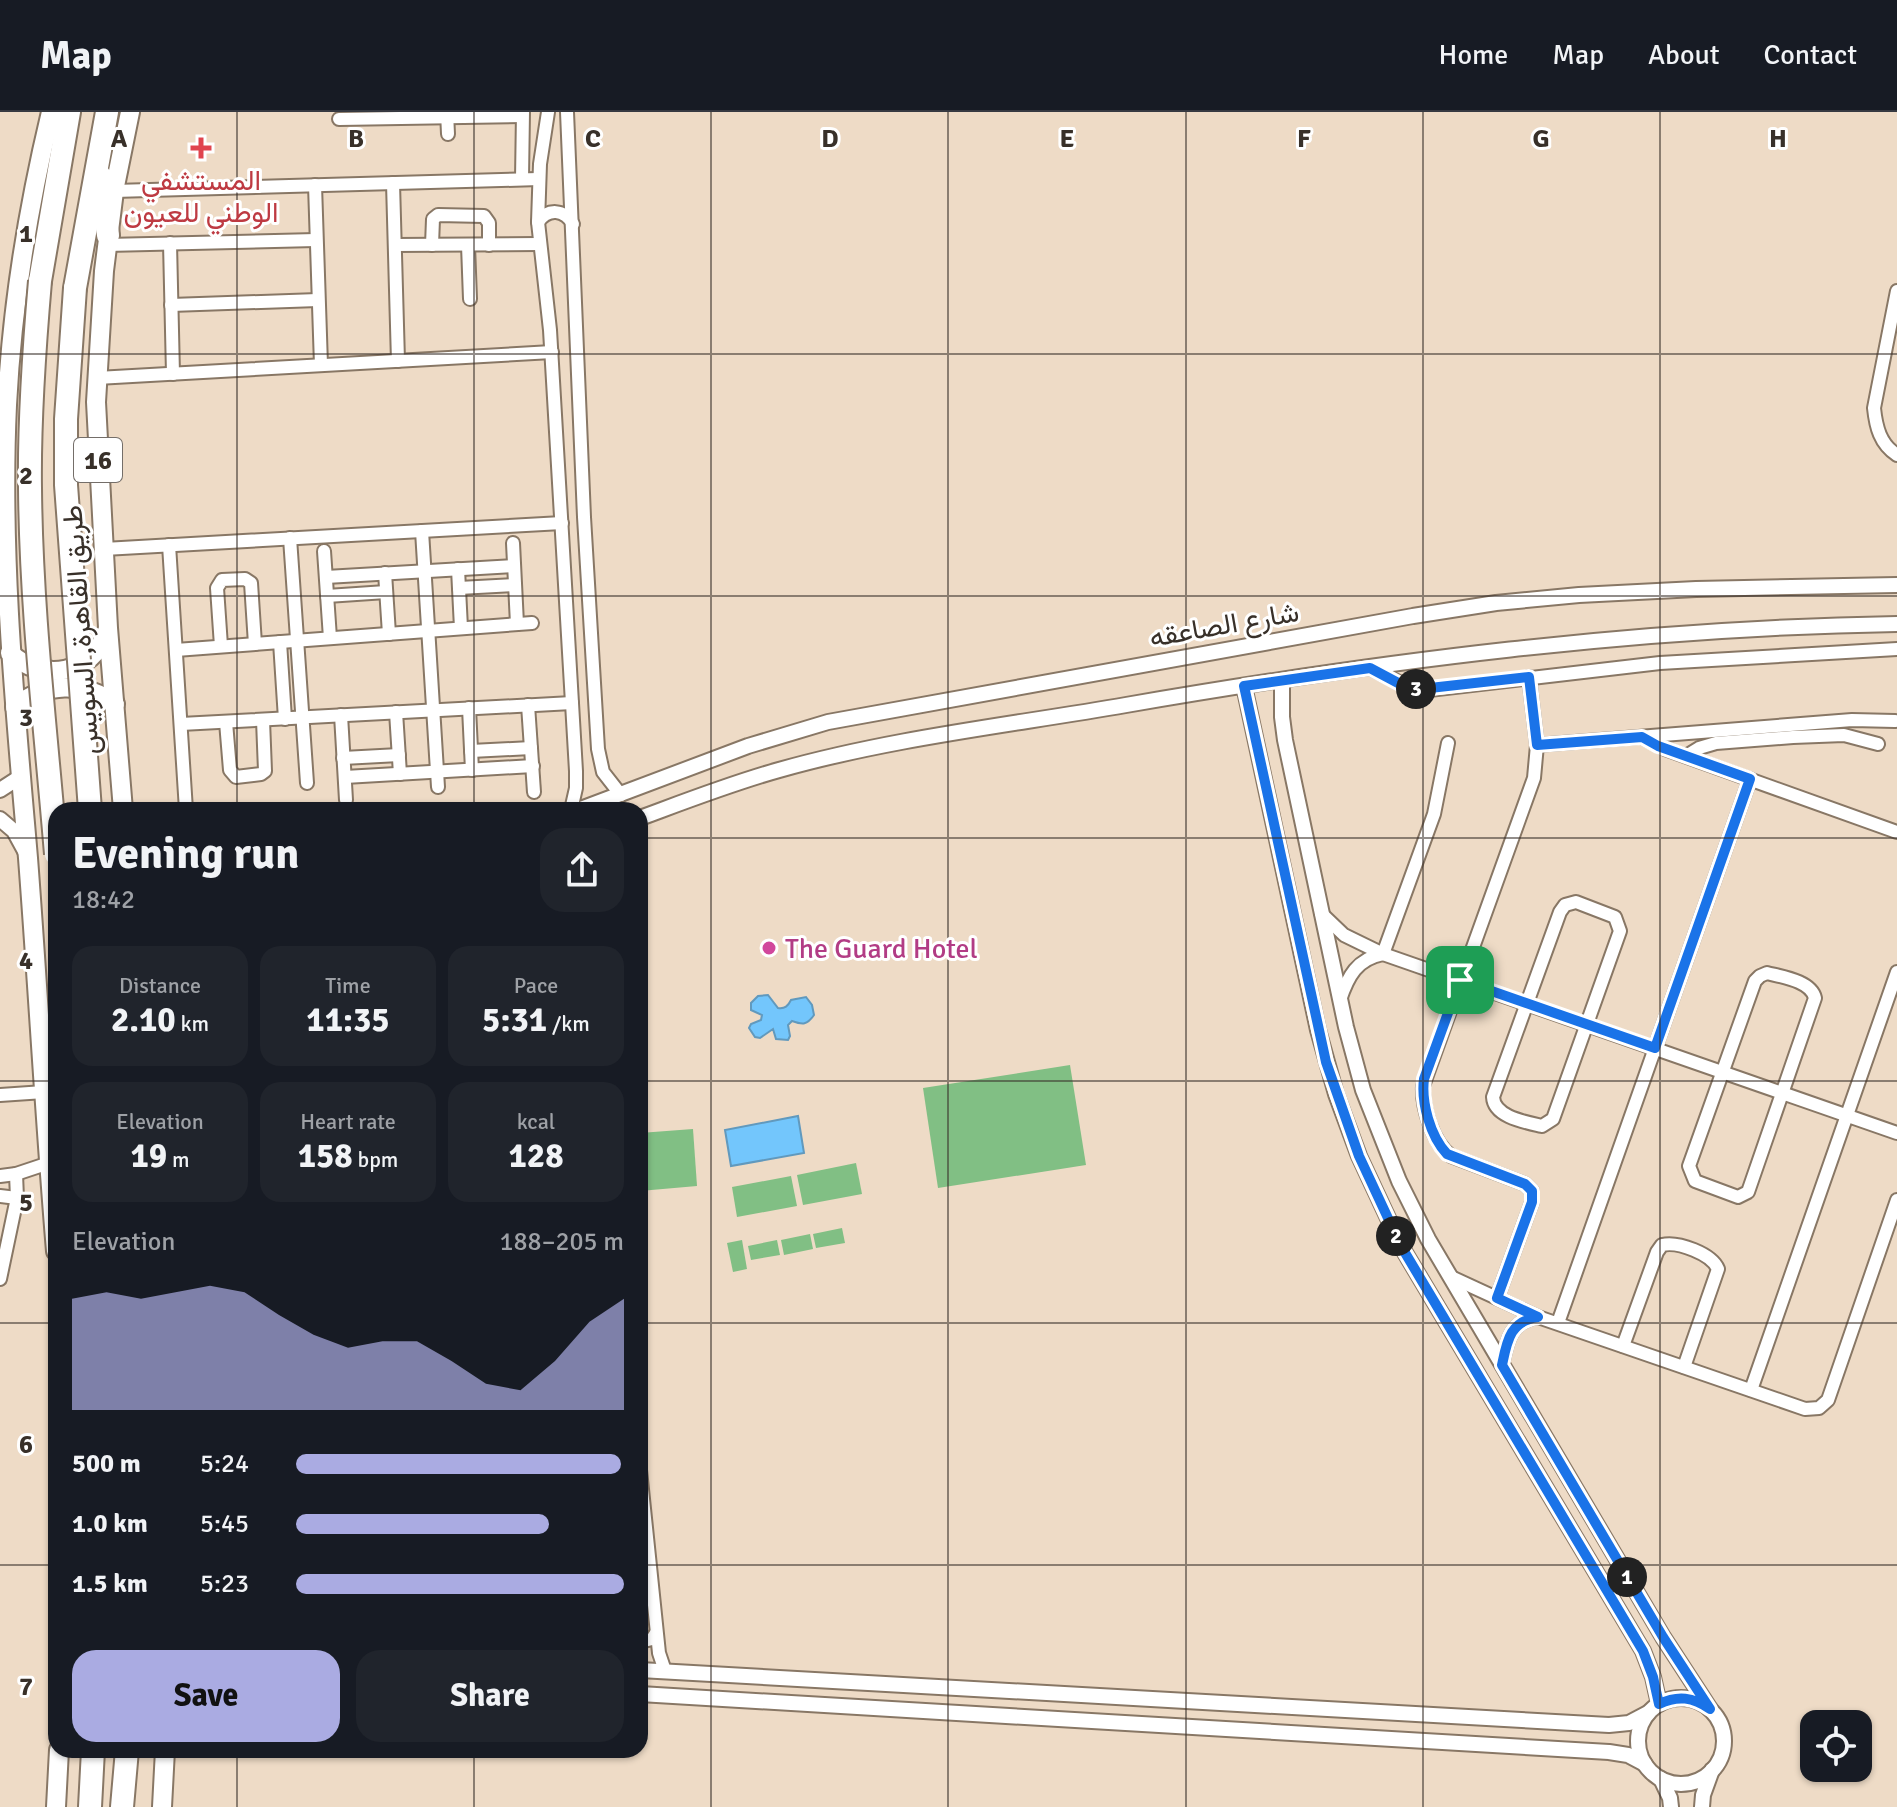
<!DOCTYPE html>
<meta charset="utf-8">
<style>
body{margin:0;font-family:Signika,Vazirmatn,sans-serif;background:#20242c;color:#f1f3f6;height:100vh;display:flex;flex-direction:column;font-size:30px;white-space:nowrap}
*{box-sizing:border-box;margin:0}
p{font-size:26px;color:#9ea1a6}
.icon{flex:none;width:44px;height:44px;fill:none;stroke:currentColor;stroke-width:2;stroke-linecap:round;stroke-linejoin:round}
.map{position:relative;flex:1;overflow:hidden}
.drawer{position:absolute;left:48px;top:690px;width:600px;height:956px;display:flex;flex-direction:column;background:#171b24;border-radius:24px;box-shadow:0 2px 6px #0004}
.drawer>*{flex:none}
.buttons{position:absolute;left:1800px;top:1598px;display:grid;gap:16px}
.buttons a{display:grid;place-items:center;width:72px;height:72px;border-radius:16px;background:#171b24;box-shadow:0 2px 6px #0004;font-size:40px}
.pin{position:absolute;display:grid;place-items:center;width:68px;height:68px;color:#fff;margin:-34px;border-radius:16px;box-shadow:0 4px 12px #0006}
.km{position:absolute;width:40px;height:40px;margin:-20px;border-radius:50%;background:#222;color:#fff;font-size:22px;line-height:40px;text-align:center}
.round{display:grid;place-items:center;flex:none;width:84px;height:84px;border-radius:24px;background:#20242c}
.summary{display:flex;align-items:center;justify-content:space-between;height:136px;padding:0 24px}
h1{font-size:44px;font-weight:800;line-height:60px}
.figures{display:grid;grid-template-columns:repeat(3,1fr);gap:12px;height:136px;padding:8px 24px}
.figures div{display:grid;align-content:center;border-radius:20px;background:#20242c;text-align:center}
.figures b{font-size:34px;font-weight:800}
.figures small{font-size:22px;font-weight:400}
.figures p{font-size:22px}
.chart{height:224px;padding:16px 24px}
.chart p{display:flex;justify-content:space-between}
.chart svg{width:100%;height:144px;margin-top:8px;fill:#aaabe2;opacity:.7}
.button{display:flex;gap:16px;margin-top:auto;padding:16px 24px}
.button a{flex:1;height:92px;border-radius:24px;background:#aaabe2;color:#111;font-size:32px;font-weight:800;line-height:92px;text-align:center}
.button a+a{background:#20242c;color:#f1f3f6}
ul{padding:0 24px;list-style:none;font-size:26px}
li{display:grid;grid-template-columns:128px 96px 1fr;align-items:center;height:60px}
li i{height:20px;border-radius:10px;background:#aaabe2}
header{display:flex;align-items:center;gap:48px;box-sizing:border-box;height:112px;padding:0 40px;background:#171b24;border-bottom:2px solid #363941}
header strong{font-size:38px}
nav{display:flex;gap:44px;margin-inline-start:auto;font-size:28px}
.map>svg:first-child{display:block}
.green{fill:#81bf84}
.water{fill:#73c6fc;stroke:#6199bd;stroke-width:2}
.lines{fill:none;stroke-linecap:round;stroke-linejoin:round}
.minor-casing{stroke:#887765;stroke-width:16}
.tertiary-casing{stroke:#887765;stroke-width:18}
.primary-casing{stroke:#887765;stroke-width:22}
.motorway-casing{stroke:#887765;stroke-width:26}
.minor{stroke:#fff;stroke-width:12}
.tertiary{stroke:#fff;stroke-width:14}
.primary{stroke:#fff;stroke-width:18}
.motorway{stroke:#fff;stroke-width:22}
.motorway-bridge-casing{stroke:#887765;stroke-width:26;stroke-linecap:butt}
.motorway-bridge{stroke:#fff;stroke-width:22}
.route-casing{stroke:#fff;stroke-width:16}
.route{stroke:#1a73e8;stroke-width:10}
.grid{fill:none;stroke:#383029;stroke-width:2;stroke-opacity:0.55}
.health-dot{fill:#e0444e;stroke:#fff;stroke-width:3}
.hotel-dot{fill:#d1479c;stroke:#fff;stroke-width:3}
.labels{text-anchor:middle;stroke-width:6;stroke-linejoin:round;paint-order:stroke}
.shield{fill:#fff;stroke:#746e69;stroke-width:2}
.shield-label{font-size:26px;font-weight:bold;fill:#383029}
.health-label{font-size:28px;fill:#be3a42;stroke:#fff}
.street-label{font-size:28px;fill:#383029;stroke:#fff}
.hotel-label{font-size:28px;fill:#b23c85;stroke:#fff;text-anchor:start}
.grid-label{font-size:26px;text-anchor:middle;font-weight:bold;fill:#383029;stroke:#fff;stroke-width:6;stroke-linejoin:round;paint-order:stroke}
</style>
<header>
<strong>Map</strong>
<nav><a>Home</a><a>Map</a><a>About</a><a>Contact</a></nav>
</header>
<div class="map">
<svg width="1897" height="1695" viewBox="0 0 1897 1695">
<rect width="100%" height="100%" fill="#eedbc6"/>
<g class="green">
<path d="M1070,953L1086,1053L938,1076L923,976Z"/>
<path d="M693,1017L697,1074L640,1079V1021Z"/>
<path d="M856,1051L862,1082L803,1093L797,1063Z"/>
<path d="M791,1064L797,1094L737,1105L732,1075Z"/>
<path d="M842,1116L845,1131L816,1136L813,1122Z"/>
<path d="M810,1122L813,1137L784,1143L781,1128Z"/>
<path d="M742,1128L747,1157L733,1160L727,1131Z"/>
<path d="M777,1128L780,1143L751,1148L748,1134Z"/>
</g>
<g class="water">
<path d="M768,883L778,896C785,897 788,894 791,888L806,885L812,893L814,903C807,913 803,913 792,909L788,913L790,924L788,928L776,927L773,917L760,926L755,925L749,916L751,912L761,908L762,903L751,898V891L758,884Z"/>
<path d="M798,1004L804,1041L731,1054L725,1018Z"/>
</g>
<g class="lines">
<defs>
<g id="minor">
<path d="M447,0L448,22"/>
<path d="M548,0L540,52L538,110L550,218L576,659V676L571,698"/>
<path d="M567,0L584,405L598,637L603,660L621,683"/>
<path d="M339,7L522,4"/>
<path d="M522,67L523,0"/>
<path d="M393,71L398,249"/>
<path d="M315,73L321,253"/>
<path d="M114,79L539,67"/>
<path d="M538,110C548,96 564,97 573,112"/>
<path d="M170,131L173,262"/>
<path d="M107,133L316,128"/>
<path d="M395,133L539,132"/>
<path d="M432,133L433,107L438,103L484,104L489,111V133"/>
<path d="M468,133L470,187"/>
<path d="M1897,179L1874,296C1876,315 1880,332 1897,343"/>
<path d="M171,193L318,188"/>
<path d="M97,266L552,240"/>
<path d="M422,419L438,675"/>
<path d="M290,426L307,671"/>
<path d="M513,431L517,512"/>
<path d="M169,433L186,698"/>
<path d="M104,437L562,411"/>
<path d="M324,439L330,526"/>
<path d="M458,457L461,516"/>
<path d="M385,461L389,522"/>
<path d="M326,465L514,454"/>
<path d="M459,476L515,473"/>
<path d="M327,484L386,480"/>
<path d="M280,530L285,607"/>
<path d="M221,534L217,476L222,468L245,467L251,471L255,532"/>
<path d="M176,538L532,511"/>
<path d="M1370,556L1407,574L1429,578L1660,551L1897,537"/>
<path d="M528,593L534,680"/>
<path d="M469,596L472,658"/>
<path d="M396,600L400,662"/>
<path d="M341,603L346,688"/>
<path d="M226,610L230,658L236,665L261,662L265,659L263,608"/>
<path d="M181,612L572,591"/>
<path d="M1642,625L1665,637L1897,720"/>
<path d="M1537,633L1852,608L1895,609"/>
<path d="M471,639L531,636"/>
<path d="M1686,644L1699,636L1716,631L1793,625L1844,623L1878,632"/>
<path d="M343,646L399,643"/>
<path d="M345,665L533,654"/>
<path d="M1576,790L1615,805L1620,819L1553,1007L1542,1014C1525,1010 1494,1005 1493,985L1560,800L1565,793Z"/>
<path d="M1321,801L1344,823L1383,842L1897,1021"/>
<path d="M1383,842L1434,702L1448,631"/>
<path d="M1767,861C1783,865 1811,869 1815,886L1748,1080L1738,1085L1695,1069L1689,1054L1755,869L1760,864Z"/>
<path d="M1340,888C1348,864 1357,847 1383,842"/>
<path d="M0,983L44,980"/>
<path d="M0,1064L16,1062L49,1051"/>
<path d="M0,1084L17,1086"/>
<path d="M1451,1165L1538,1205L1805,1297L1819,1296L1828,1288L1897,1088"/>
<path d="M0,1167L17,1086L16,1062"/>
<path d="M1497,1186L1532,1090V1079L1525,1072L1451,1044C1433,1031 1422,996 1423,974L1534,666L1537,633L1529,565"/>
<path d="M1559,1208L1750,667"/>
<path d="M1623,1234L1657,1140L1662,1133C1678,1129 1712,1142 1718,1157L1684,1255"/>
<path d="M1502,1253C1507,1229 1510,1209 1538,1205"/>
<path d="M1751,1278L1897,860"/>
<path d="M640,1358L659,1541L665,1559"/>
<path d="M640,1530L652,1527L656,1521"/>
</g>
<g id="tertiary">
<path d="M1282,568V605L1285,628L1346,915L1363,978L1399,1069L1428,1127L1663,1525L1710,1597"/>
<path d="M1244,574L1318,918L1336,982L1359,1044L1401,1134L1643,1539L1653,1565L1659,1592"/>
<path d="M0,678L20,665"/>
<path d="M578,698L748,634L828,610L1413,504L1496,491L1579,483L1696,477L1897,473"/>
<path d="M640,706C686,689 732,671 779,658C892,626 1011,613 1126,593C1381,549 1638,516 1897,512"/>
<path d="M0,707L14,719L26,741"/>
<path d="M640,1558L1609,1613L1629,1611L1648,1601"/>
<path d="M640,1582L1609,1640L1628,1643L1645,1652"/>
<circle cx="1681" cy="1629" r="43"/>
<path d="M1661,1667L1670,1686L1671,1695"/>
<path d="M1702,1695L1703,1683L1712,1658"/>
</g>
<g id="primary">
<path d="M51,0C28,96 12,194 7,293C0,445 15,595 28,746C38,877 45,1008 56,1139"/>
<path d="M10,541C42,571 93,563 107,519"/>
<path d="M15,595C46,570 83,569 115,592"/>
<path d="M123,698L108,516L96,290L104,159L114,79L130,0"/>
<path d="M56,1695L59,1638"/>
<path d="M162,1695L165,1638"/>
</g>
<g id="motorway">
<path d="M100,64L108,123"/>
<path d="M40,169L69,0"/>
<path d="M75,176L107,0"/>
<path d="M90,1695L93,1638"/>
<path d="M122,1695L127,1638"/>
</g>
</defs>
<use href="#minor" class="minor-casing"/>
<use href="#tertiary" class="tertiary-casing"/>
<use href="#primary" class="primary-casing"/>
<use href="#motorway" class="motorway-casing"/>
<use href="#minor" class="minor"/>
<use href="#tertiary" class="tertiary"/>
<use href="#primary" class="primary"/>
<use href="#motorway" class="motorway"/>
<defs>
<g id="motorway-bridge">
<path d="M40,169C34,238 29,307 30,376C31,498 46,620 56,742"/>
<path d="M75,176L66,307V373L90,698"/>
</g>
</defs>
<use href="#motorway-bridge" class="motorway-bridge-casing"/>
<use href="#motorway-bridge" class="motorway-bridge"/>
</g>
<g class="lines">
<defs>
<path id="route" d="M1370,556L1400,572L1421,577L1529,565L1537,633L1642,625L1658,634L1750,667L1655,936L1460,868L1424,967C1421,990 1430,1024 1447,1042L1525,1072L1532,1079V1090L1497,1186L1538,1205C1510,1209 1507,1229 1502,1253L1663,1525L1710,1597C1693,1585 1678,1583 1659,1592L1653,1565L1643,1539L1401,1134L1359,1044L1326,950L1244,574Z"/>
</defs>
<use href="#route" class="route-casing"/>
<use href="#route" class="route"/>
</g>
<path class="grid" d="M237,0V698M474,0V698M711,0V1695M948,0V1695M1186,0V1695M1423,0V1695M1660,0V1695M0,242H1897M0,484H1897M0,726H56M640,726H1897M0,969H56M640,969H1897M0,1211H56M640,1211H1897M0,1453H56M640,1453H1897M237,1638V1695M474,1638V1695"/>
<path class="health-dot" d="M197 24h8v8h8v8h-8v8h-8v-8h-8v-8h8z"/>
<circle class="hotel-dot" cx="769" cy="836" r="8"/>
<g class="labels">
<rect class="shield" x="74" y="326" width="48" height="44" rx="6"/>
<g class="shield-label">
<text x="98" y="357">16</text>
</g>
<g class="health-label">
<text x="201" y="78">المستشفي<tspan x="201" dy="32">الوطني للعيون</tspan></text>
</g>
<g class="street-label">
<text transform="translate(1224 512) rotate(-10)" y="10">شارع الصاعقه</text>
<text transform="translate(80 518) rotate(-94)" y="10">طريق القاهرة, السويس</text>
</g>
<g class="hotel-label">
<text x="785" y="846">The Guard Hotel</text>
</g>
</g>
<g class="grid-label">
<text x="119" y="35">A</text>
<text x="356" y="35">B</text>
<text x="593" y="35">C</text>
<text x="830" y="35">D</text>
<text x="1067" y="35">E</text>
<text x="1304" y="35">F</text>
<text x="1541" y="35">G</text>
<text x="1778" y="35">H</text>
<text x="26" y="130">1</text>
<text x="26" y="372">2</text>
<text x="26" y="614">3</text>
<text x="26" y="857">4</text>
<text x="26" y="1099">5</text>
<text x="26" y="1341">6</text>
<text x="26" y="1583">7</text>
</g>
</svg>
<div class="buttons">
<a><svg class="icon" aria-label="locate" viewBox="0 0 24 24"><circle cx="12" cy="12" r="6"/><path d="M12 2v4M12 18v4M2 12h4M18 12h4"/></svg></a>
</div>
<div class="pin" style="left:1460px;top:868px;background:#1e9e55"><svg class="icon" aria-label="arrive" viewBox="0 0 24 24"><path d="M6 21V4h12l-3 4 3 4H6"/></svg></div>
<b class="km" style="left:1627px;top:1465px">1</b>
<b class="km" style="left:1396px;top:1124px">2</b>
<b class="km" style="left:1416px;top:577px">3</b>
<section class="drawer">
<div class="summary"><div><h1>Evening run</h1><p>18:42</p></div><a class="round"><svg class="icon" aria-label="share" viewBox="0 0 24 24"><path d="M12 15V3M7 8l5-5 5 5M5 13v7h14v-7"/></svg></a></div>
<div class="figures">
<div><p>Distance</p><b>2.10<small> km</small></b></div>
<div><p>Time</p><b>11:35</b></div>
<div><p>Pace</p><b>5:31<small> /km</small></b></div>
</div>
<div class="figures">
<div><p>Elevation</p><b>19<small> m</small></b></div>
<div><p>Heart rate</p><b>158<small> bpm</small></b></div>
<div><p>kcal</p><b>128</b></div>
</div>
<div class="chart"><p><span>Elevation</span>188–205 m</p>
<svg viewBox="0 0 160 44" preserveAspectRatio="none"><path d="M0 44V10L10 8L20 10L30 8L40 6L50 8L60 15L70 21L80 25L90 23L100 23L110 29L120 36L130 38L140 29L150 17L160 10V44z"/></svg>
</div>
<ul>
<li><b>500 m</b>5:24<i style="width:99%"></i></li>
<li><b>1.0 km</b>5:45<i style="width:77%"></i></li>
<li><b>1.5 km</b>5:23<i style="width:100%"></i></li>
</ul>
<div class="button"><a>Save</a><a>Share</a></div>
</section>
</div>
